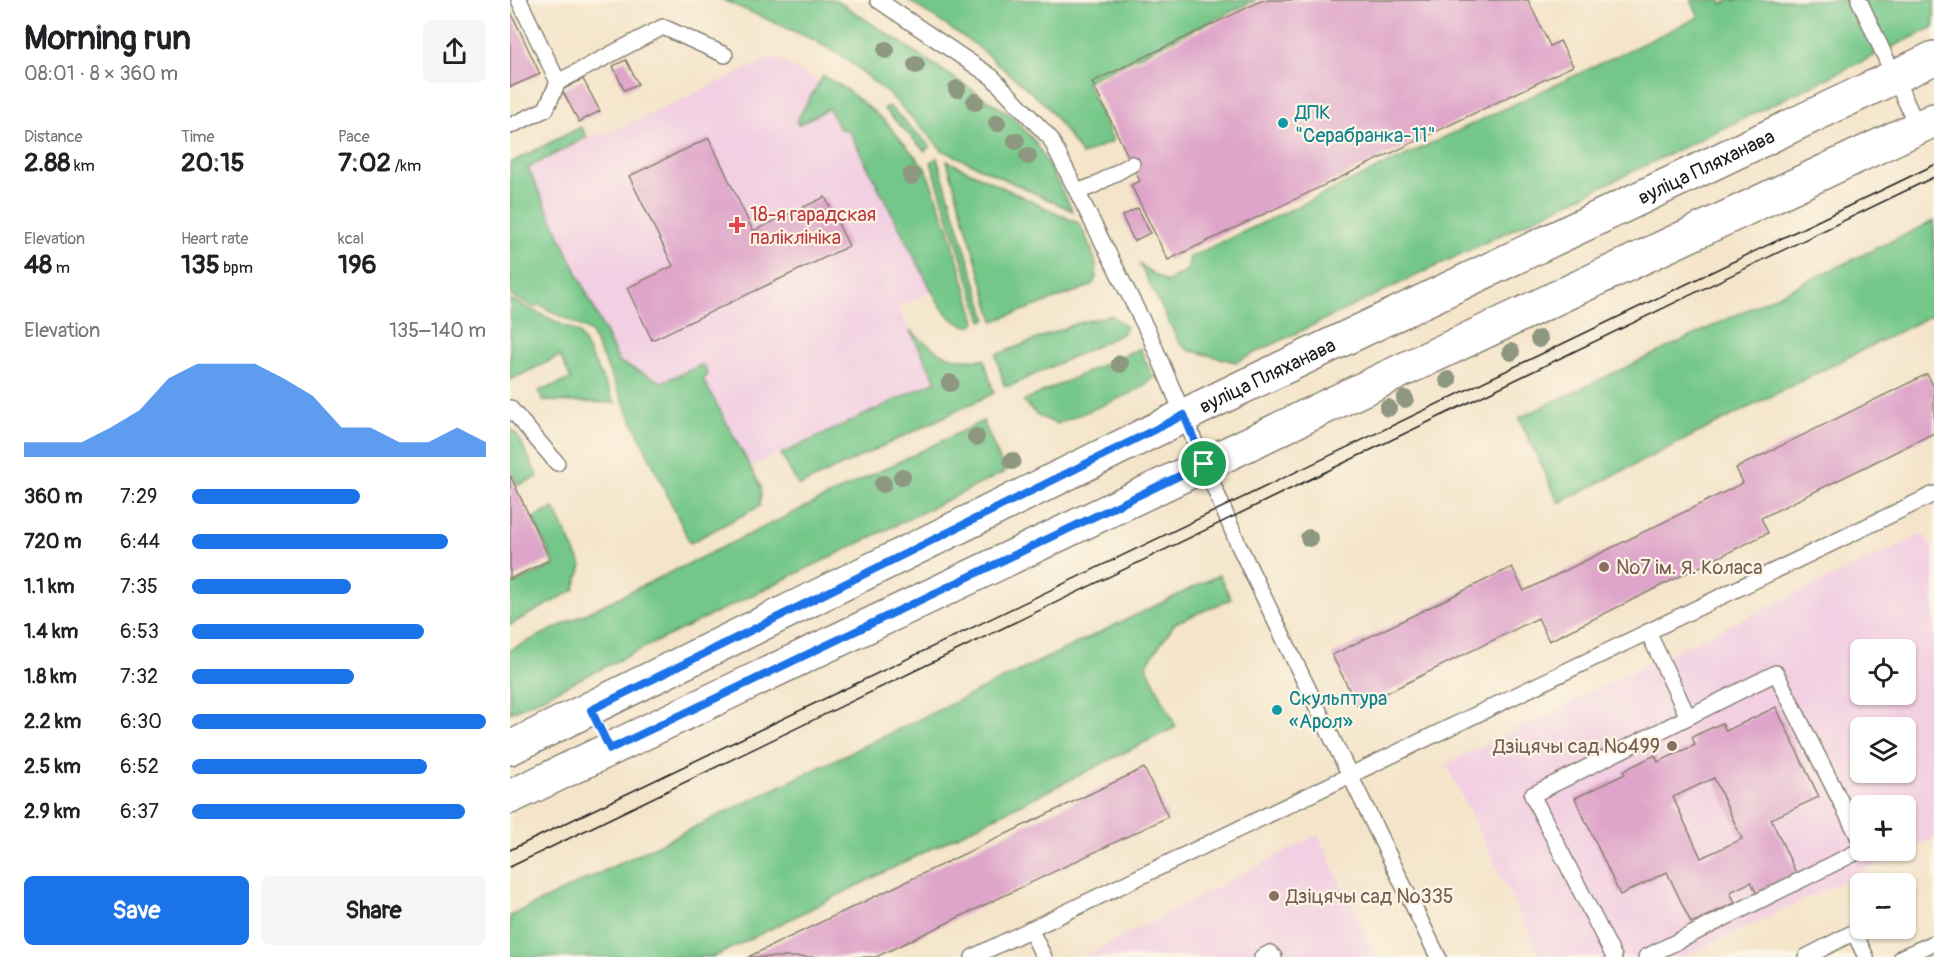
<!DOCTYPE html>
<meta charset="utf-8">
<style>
body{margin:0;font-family:Pangolin,sans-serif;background:#f6f6f6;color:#202124;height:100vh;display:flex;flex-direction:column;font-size:22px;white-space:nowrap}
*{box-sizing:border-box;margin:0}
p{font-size:20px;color:#757577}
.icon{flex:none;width:33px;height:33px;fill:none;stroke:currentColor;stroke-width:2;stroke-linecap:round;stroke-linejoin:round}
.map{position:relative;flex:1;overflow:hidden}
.details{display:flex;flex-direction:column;background:#fff;width:510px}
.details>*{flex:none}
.fabs{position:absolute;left:1340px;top:639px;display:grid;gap:12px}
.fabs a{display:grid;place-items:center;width:66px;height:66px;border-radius:9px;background:#fff;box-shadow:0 2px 4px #0004;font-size:30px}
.pin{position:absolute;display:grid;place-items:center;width:51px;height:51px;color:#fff;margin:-26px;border:3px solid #fff;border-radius:50%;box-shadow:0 2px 6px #0007}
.round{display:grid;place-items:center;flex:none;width:63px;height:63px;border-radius:9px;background:#f6f6f6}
.head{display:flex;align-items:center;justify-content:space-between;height:102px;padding:0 24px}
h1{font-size:33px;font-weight:700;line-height:45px}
.stats{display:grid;grid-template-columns:repeat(3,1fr);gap:9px;height:102px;padding:6px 24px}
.stats div{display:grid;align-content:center}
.stats b{font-size:26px;font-weight:700}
.stats small{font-size:16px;font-weight:400}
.stats p{font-size:16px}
.chart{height:168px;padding:12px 24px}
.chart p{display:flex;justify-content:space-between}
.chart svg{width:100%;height:108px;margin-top:6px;fill:#1a73e8;opacity:.7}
.button{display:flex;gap:12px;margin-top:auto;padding:12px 24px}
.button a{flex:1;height:69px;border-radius:9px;background:#1a73e8;color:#fff;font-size:24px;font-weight:700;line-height:69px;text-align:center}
.button a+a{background:#f6f6f6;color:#202124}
ul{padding:0 24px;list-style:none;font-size:20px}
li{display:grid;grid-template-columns:96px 72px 1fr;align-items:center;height:45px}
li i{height:15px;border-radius:8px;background:#1a73e8}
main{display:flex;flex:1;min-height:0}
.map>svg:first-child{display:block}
.built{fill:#f2cfe2;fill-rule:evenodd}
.green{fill:#75c789;stroke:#487252;stroke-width:1.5}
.building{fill:#dea4c9;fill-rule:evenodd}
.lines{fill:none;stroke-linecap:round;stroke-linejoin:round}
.service-casing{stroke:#888073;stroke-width:18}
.secondary-casing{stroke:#888073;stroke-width:36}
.service{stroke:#fff;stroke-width:15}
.secondary{stroke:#fff;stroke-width:33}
.tram{stroke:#1c1c1c;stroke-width:1.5}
.tree{fill:#8e977f}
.route-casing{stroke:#fff;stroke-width:12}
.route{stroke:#1a73e8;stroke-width:8}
.culture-dot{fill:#0f9aa8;stroke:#fcf5e5;stroke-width:2}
.health-dot{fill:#e0444e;stroke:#fcf5e5;stroke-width:2}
.education-dot{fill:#8d6e63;stroke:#fcf5e5;stroke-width:2}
.labels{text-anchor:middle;stroke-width:4.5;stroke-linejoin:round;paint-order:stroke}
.culture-label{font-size:20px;fill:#0d838f;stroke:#fcf5e5;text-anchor:start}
.street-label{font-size:20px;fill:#1c1c1c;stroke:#fcf5e5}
.health-label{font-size:20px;fill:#be3a42;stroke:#fcf5e5;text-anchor:start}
.education-label{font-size:20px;fill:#785e54;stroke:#fcf5e5;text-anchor:start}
</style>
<main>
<section class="details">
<div class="head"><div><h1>Morning run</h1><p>08:01 · 8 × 360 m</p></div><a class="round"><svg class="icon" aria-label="share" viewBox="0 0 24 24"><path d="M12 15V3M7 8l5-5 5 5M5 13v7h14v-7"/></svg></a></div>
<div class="stats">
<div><p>Distance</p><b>2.88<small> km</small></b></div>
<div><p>Time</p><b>20:15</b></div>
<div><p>Pace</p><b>7:02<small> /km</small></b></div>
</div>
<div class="stats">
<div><p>Elevation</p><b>48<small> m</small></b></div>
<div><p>Heart rate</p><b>135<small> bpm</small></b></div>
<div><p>kcal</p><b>196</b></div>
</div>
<div class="chart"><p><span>Elevation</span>135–140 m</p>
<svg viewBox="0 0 160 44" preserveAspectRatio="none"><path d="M0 44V38L10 38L20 38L30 32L40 25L50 12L60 6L70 6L80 6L90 12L100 19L110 32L120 32L130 38L140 38L150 32L160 38V44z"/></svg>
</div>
<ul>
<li><b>360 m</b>7:29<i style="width:57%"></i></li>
<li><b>720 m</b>6:44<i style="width:87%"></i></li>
<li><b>1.1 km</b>7:35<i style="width:54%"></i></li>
<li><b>1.4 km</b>6:53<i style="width:79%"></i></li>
<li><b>1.8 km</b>7:32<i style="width:55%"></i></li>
<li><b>2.2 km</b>6:30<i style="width:100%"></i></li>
<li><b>2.5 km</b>6:52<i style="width:80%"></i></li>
<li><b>2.9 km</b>6:37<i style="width:93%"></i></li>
</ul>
<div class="button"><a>Save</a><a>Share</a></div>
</section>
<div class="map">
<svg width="1424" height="957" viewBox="0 0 1424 957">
<rect width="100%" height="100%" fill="#fcf5e5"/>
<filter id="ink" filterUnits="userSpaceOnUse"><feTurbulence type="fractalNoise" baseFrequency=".0167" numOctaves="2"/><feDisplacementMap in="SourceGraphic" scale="12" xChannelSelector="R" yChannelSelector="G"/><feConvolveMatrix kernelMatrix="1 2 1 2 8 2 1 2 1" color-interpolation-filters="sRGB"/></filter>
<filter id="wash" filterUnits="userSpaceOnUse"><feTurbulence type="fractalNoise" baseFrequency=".008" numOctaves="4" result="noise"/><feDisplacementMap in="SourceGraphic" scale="24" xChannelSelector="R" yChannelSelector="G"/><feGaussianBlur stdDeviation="1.35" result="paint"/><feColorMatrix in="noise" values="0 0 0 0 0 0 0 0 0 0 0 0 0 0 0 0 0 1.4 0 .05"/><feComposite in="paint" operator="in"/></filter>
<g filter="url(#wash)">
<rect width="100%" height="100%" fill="#f4e5ca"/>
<g class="built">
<path d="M262,57L303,78L347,107L438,283L388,308L427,381L240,467L109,362L18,167L77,137L102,132Z"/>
<path d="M1414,534L1424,554V838L1173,957H1031L936,764L1150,658ZM1350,650H1395V694H1350ZM1350,728H1395V772H1350ZM1350,806H1395V850H1350Z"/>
<path d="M808,835L866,957H573Z"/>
</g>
<g class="green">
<path d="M213,0H326L502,116L526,143L563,211L432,150L383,98L335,58L304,40Z"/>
<path d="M398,0H746L576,81L603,141L572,155L537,106L467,46Z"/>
<path d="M1181,0H1210L1212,4L1221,0H1424V27L726,362L678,350L669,342L630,265L656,282L677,270L680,257L1189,17Z"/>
<path d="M313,76L336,89L375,121L415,168L439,230L466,322L461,326C446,326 436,314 428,302L339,131L329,128L319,108L288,125L287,120Z"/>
<path d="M379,106L420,146L415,151L374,109Z"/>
<path d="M71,127L77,137L18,168L109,362L152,382L192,365L196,369L197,376L193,379L251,487L250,506L180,543L80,331L30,305L24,307L0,295V163Z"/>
<path d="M427,158L477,319L472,321L421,162Z"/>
<path d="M437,161L570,224C576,240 596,271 581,286L484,321Z"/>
<path d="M1424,221V314L1049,503L1009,418Z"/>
<path d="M0,299L69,333L105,403L33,401L29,391L61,379L50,356L0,380Z"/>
<path d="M601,315L616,327L612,334L500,386L494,385L486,355L565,324Z"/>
<path d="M400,330C426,353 439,362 474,359L484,393L289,486L271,454L426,381Z"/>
<path d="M630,348L643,378C629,394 569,414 547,424L528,416L513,401Z"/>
<path d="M473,421L495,472L0,713V650Z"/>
<path d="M0,428L8,436L28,477L8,485L0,469Z"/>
<path d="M44,508L72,566L64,590L0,625V585L45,565L23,518Z"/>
<path d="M709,575L721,599L665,623L636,665L666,727L204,957H0V916Z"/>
</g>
<g id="blocks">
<g class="building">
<path d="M753,0H1018L1040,46L1050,41L1063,66L658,260L621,185L630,181L582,82Z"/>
<path d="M0,10L30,74L0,87Z"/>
<path d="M116,60L128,84L114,90L103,66Z"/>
<path d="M73,79L90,111L69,122L52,90Z"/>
<path d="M199,138L243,231L315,197L339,246L142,340L117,288L163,266L119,176Z"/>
<path d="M628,208L640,233L624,241L612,216Z"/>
<path d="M1417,374L1424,387V433L1251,518L1258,533L1039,641L1028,618L848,707L822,655L1002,567L1014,591L1233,483L1226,468Z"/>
<path d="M0,475L40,560L0,579Z"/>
<path d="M1266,707L1309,797L1261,819L1287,875L1247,894L1241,882L1220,892L1225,903L1181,923L1157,872L1110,895L1065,798L1115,774L1113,771L1145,755L1148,762L1185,745L1182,737L1212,723L1216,731ZM1204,778L1232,839L1191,858L1163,797Z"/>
<path d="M634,768L658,817L366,957H238Z"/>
</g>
</g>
</g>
<g filter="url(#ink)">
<use href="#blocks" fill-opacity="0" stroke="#888073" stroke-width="1.5"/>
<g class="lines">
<defs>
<g id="service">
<path d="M368,0L482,77L540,138L639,334L729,546L928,957"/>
<path d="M1349,0L1408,128"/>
<path d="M48,82L153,27L215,55"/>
<path d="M0,126L36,109L48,82L9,0"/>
<path d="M569,191L583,186L622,164"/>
<path d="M0,408L47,463"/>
<path d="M1138,632L1178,717"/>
<path d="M520,929L534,957"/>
<path d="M1344,932L1356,957"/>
<path d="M463,957L1424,494"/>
<path d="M752,957L760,953L764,957"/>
<path d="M1104,957L1022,795L1266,673L1350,840"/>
<path d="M1136,957L1351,850"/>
<path d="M1296,957L1352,928"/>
<path d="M1392,957L1424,943"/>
</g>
<g id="secondary">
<path id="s1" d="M0,748L720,393L1424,58"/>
<path d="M0,797L876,378L1424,120"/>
</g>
</defs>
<use href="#service" class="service-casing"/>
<use href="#secondary" class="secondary-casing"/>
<use href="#service" class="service"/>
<use href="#secondary" class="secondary"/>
<g class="tram">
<path d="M0,850L1424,165"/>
<path d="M0,867L1424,177"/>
</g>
</g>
<g class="tree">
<circle cx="376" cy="50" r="9"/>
<circle cx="406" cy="65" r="9"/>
<circle cx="447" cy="89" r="9"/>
<circle cx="465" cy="102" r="9"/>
<circle cx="487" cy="123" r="9"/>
<circle cx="506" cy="141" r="9"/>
<circle cx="518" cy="156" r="9"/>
<circle cx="401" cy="176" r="9"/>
<circle cx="1029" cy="339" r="9"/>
<circle cx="1001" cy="352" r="9"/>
<circle cx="610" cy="364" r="9"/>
<circle cx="938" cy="380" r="9"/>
<circle cx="440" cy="383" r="9"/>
<circle cx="895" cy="399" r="9"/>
<circle cx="878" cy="408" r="9"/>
<circle cx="466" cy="437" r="9"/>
<circle cx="502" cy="461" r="9"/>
<circle cx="392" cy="477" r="9"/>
<circle cx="373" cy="484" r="9"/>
<circle cx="799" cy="538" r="9"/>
</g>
</g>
<g class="lines" filter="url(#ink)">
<defs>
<path id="route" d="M674,415L694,464L100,749L81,710Z"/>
</defs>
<use href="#route" class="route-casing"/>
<use href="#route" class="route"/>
</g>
<g class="culture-dot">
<circle cx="773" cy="123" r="6"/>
<circle cx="767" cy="710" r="6"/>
</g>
<path class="health-dot" d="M224 216h6v6h6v6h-6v6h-6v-6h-6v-6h6z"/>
<g class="education-dot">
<circle cx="1094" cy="567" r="6"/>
<circle cx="1162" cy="746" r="6"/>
<circle cx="764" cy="896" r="6"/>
</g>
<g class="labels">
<g class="culture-label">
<text x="785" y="119">ДПК<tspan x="785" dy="23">"Серабранка-11"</tspan></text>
<text x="779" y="705">Скульптура<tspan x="779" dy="23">«Арол»</tspan></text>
</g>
<g class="street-label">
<text dy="7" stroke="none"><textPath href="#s1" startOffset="1330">вуліца Пляханава</textPath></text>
<text dy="7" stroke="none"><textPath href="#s1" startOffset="844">вуліца Пляханава</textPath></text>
</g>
<g class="health-label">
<text x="240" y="221">18-я гарадская<tspan x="240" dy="23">паліклініка</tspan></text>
</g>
<g class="education-label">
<text x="1106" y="574">№7 ім. Я. Коласа</text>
<text x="1150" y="753" text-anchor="end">Дзіцячы сад №499</text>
<text x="776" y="903">Дзіцячы сад №335</text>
</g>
</g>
</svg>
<div class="fabs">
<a><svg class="icon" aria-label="locate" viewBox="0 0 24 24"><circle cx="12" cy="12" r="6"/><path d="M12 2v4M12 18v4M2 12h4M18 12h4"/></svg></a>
<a><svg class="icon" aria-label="layers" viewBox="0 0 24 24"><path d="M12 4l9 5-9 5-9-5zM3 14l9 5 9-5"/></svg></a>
<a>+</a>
<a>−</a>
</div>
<div class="pin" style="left:694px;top:464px;background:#1e9e55"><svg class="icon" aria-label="arrive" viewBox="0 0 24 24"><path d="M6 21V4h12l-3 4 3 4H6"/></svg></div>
</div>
</main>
